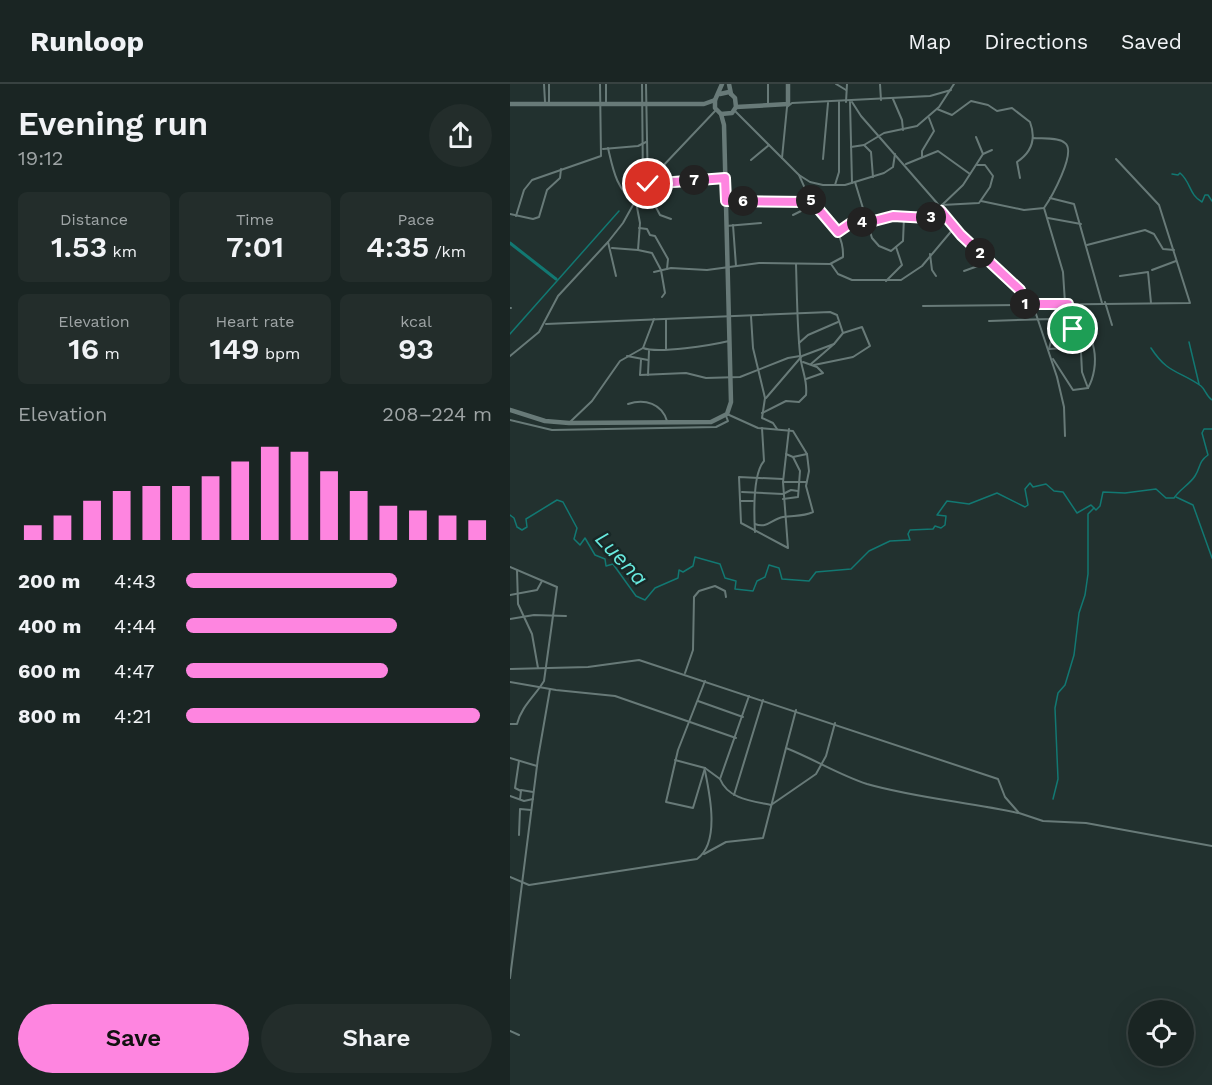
<!DOCTYPE html>
<meta charset="utf-8">
<style>
body{margin:0;font-family:"Work Sans",sans-serif;background:#232d2b;color:#f1f3f6;height:100vh;display:flex;flex-direction:column;font-size:22px;white-space:nowrap}
*{box-sizing:border-box;margin:0}
p{font-size:20px;color:#9fa5a6}
.icon{flex:none;width:33px;height:33px;fill:none;stroke:currentColor;stroke-width:2;stroke-linecap:round;stroke-linejoin:round}
.map{position:relative;flex:1;overflow:hidden}
.details{display:flex;flex-direction:column;background:#1a2523;width:510px}
.details>*{flex:none}
.fabs{position:absolute;left:618px;top:916px;display:grid;gap:12px}
.fabs a{display:grid;place-items:center;width:66px;height:66px;border-radius:50%;background:#1a2523;box-shadow:0 6px 24px #0002,0 0 0 2px #384241;font-size:30px}
.pin{position:absolute;display:grid;place-items:center;width:51px;height:51px;color:#fff;margin:-26px;border:3px solid #fff;border-radius:50%;box-shadow:0 2px 6px #0007}
.km{position:absolute;width:30px;height:30px;margin:-15px;border-radius:50%;background:#222;color:#fff;font-size:16px;line-height:30px;text-align:center}
.round{display:grid;place-items:center;flex:none;width:63px;height:63px;border-radius:32px;background:#232d2b}
.overview{display:flex;align-items:center;justify-content:space-between;height:102px;padding:0 18px}
h1{font-size:33px;font-weight:600;line-height:45px}
.stats{display:grid;grid-template-columns:repeat(3,1fr);gap:9px;height:102px;padding:6px 18px}
.stats div{display:grid;align-content:center;border-radius:9px;background:#232d2b;text-align:center}
.stats b{font-size:30px;font-weight:600}
.stats small{font-size:16px;font-weight:400}
.stats p{font-size:16px}
.chart{height:168px;padding:12px 18px}
.chart p{display:flex;justify-content:space-between}
.chart svg{width:100%;height:108px;margin-top:6px;stroke:#fe85e0;stroke-width:6}
.primary-button{display:flex;gap:12px;margin-top:auto;padding:12px 18px}
.primary-button a{flex:1;height:69px;border-radius:36px;background:#fe85e0;color:#111;font-size:24px;font-weight:600;line-height:69px;text-align:center}
.primary-button a+a{background:#232d2b;color:#f1f3f6}
ul{padding:0 18px;list-style:none;font-size:20px}
li{display:grid;grid-template-columns:96px 72px 1fr;align-items:center;height:45px}
li i{height:15px;border-radius:8px;background:#fe85e0}
header{display:flex;align-items:center;gap:36px;box-sizing:border-box;height:84px;padding:0 30px;background:#1a2523;border-bottom:2px solid #384241}
header strong{font-size:28px}
nav{display:flex;gap:33px;margin-inline-start:auto;font-size:21px}
main{display:flex;flex:1;min-height:0}
.map>svg:first-child{display:block}
.lines{fill:none;stroke-linecap:round;stroke-linejoin:round}
.stream{stroke:#127872;stroke-width:1.5}
.canal{stroke:#127872;stroke-width:3}
.street{stroke:#687a78;stroke-width:2}
.secondary{stroke:#687a78;stroke-width:4.5}
.route-casing{stroke:#fff;stroke-width:12}
.route{stroke:#fe85e0;stroke-width:8}
.labels{text-anchor:middle;stroke-width:5;stroke-linejoin:round;paint-order:stroke}
.water-label{font-size:22px;font-style:italic;fill:#68eadf;stroke:#182726}
</style>
<header>
<strong>Runloop</strong>
<nav><a>Map</a><a>Directions</a><a>Saved</a></nav>
</header>
<main>
<section class="details">
<div class="overview"><div><h1>Evening run</h1><p>19:12</p></div><a class="round"><svg class="icon" aria-label="share" viewBox="0 0 24 24"><path d="M12 15V3M7 8l5-5 5 5M5 13v7h14v-7"/></svg></a></div>
<div class="stats">
<div><p>Distance</p><b>1.53<small> km</small></b></div>
<div><p>Time</p><b>7:01</b></div>
<div><p>Pace</p><b>4:35<small> /km</small></b></div>
</div>
<div class="stats">
<div><p>Elevation</p><b>16<small> m</small></b></div>
<div><p>Heart rate</p><b>149<small> bpm</small></b></div>
<div><p>kcal</p><b>93</b></div>
</div>
<div class="chart"><p><span>Elevation</span>208–224 m</p>
<svg viewBox="0 0 160 44" preserveAspectRatio="none"><path d="M5 44V38M15 44V34M25 44V28M35 44V24M45 44V22M55 44V22M65 44V18M75 44V12M85 44V6M95 44V8M105 44V16M115 44V24M125 44V30M135 44V32M145 44V34M155 44V36"/></svg>
</div>
<ul>
<li><b>200 m</b>4:43<i style="width:69%"></i></li>
<li><b>400 m</b>4:44<i style="width:69%"></i></li>
<li><b>600 m</b>4:47<i style="width:66%"></i></li>
<li><b>800 m</b>4:21<i style="width:96%"></i></li>
</ul>
<div class="primary-button"><a>Save</a><a>Share</a></div>
</section>
<div class="map">
<svg width="702" height="1001" viewBox="0 0 702 1001">
<rect width="100%" height="100%" fill="#22312f"/>
<g class="lines">
<g class="stream">
<path d="M662,90L668,91L670,89C681,98 679,111 692,118L695,111H698L702,117"/>
<path d="M0,250L109,127"/>
<path d="M679,258L689,300"/>
<path d="M641,264C658,290 668,286 691,302C695,305 696,312 702,316"/>
<path d="M666,413L683,421L702,474"/>
<path d="M0,431L4,434L7,443L12,446L17,443L16,435L47,416L53,418L67,444L64,455L70,461L75,454L85,471L95,475L96,482L103,480L126,512L135,516L145,504L168,494L169,486L173,488L183,482L185,473L210,480L215,494L226,497L225,505L243,507L247,497L255,493L259,481L269,484L272,495L299,497L306,488L341,485L359,467L380,457L400,456L398,450L400,446L423,445L425,442L431,444L435,441L436,432L427,431L437,417L459,420L487,409L515,423L518,421L515,405L520,399L523,403L536,400L544,407L553,408L567,429L581,421L586,426L590,422L593,408L615,409L646,405L656,414H664C669,406 680,400 685,392C691,383 688,378 698,371L692,349L694,345H702"/>
<path d="M543,715L548,695L545,624L548,609L555,601L564,571L569,529L575,511L578,490V430L584,424"/>
</g>
<path class="canal" d="M0,159L46,195"/>
<g class="street">
<path d="M34,0L35,18"/>
<path d="M39,0V20"/>
<path d="M96,0V19"/>
<path d="M132,0L133,102"/>
<path d="M136,0L138,108L150,131L161,135"/>
<path d="M258,0V20"/>
<path d="M326,0L336,6"/>
<path d="M370,0L371,16"/>
<path d="M383,15L392,36L393,46"/>
<path d="M336,18L337,0"/>
<path d="M340,18L342,99"/>
<path d="M342,18L351,32L427,119L451,151L510,206L515,220"/>
<path d="M277,23L282,19L420,12L441,6"/>
<path d="M427,25L442,31L461,17L478,21L487,27L502,24L520,38C526,54 522,68 507,78L510,94"/>
<path d="M225,27L289,91L300,98L313,101H335L374,89L383,83L385,70"/>
<path d="M466,53L473,70"/>
<path d="M354,61L361,68L363,93"/>
<path d="M341,63L354,61L374,49L407,42L429,23L444,0"/>
<path d="M98,64C103,85 106,105 125,118"/>
<path d="M93,65L128,62L136,58"/>
<path d="M412,73V67L424,47L419,34"/>
<path d="M272,74L277,23"/>
<path d="M313,75L318,19"/>
<path d="M241,76L259,61"/>
<path d="M396,80L428,67L460,90"/>
<path d="M132,82L148,87"/>
<path d="M345,98L362,154L369,162L381,167L393,157L394,133"/>
<path d="M138,101L215,94"/>
<path d="M325,101L329,88V18"/>
<path d="M540,114L564,120L592,219"/>
<path d="M216,116L297,119"/>
<path d="M471,117L514,126L534,124C541,114 567,68 555,59C548,53 532,55 523,54"/>
<path d="M126,118L130,139L128,166L142,169L151,186L155,209L152,213"/>
<path d="M432,121L469,119L480,103L483,92L475,81H467"/>
<path d="M432,121L453,101L473,70L482,66"/>
<path d="M534,124L553,188L555,219"/>
<path d="M0,130L23,135L29,133L37,106L50,94L51,85"/>
<path d="M283,131L291,127L300,115"/>
<path d="M6,132L14,106L22,96L91,72L90,0"/>
<path d="M538,134L571,140"/>
<path d="M223,141L226,182"/>
<path d="M216,142L251,139"/>
<path d="M129,144L137,145L140,151L145,152L158,175L157,185"/>
<path d="M328,148L341,139L360,138L383,131L418,134L431,127"/>
<path d="M98,158L106,192"/>
<path d="M577,161L635,146L644,150L653,165L664,166"/>
<path d="M102,164L128,166"/>
<path d="M420,170L422,186L426,192"/>
<path d="M321,180L328,190L342,196H391L412,182L444,144"/>
<path d="M642,186L666,177"/>
<path d="M454,187L479,178"/>
<path d="M144,188L161,184L197,186L249,179L320,180L333,173C334,148 320,141 306,125C299,115 294,102 289,91"/>
<path d="M610,192L638,188L641,219"/>
<path d="M376,197L392,181L386,163"/>
<path d="M595,218L602,241"/>
<path d="M558,220L559,235L571,268L572,288L578,304"/>
<path d="M523,221L547,293L554,323L555,352"/>
<path d="M413,222L680,219L649,121L606,75"/>
<path d="M0,224H1"/>
<path d="M241,232L243,264L255,314L252,334L263,339L267,345"/>
<path d="M156,235V265"/>
<path d="M479,237L540,235L542,253L539,265"/>
<path d="M560,238C588,244 590,283 578,304"/>
<path d="M36,240L320,228L327,231L333,249"/>
<path d="M289,259L298,251L328,238"/>
<path d="M133,264C148,270 202,261 219,257"/>
<path d="M538,265L557,264L567,260"/>
<path d="M0,272L29,248L48,212L98,158L113,139L133,103L206,26"/>
<path d="M117,272L138,276"/>
<path d="M543,275L563,306L578,304"/>
<path d="M131,276L130,291L176,289L196,294L230,293L278,274L290,272"/>
<path d="M293,278L307,283L313,289L296,295"/>
<path d="M304,281L343,273L360,262L352,243L333,249L324,260"/>
<path d="M138,291L139,267"/>
<path d="M256,314L292,272L324,260L301,280"/>
<path d="M118,320C135,314 152,320 157,337"/>
<path d="M252,329L276,317L289,318L296,311C298,296 291,285 290,270C287,240 287,210 286,180"/>
<path d="M217,330L248,344L283,347L297,370L299,387L296,402L303,428C292,433 284,431 273,433C262,435 257,445 245,440"/>
<path d="M0,336L42,346L206,343L218,337L216,332"/>
<path d="M59,339L82,317L110,277L133,264L144,235"/>
<path d="M283,373L297,370"/>
<path d="M273,395L229,393L231,439L278,464L273,398L279,345"/>
<path d="M273,398H296"/>
<path d="M232,408L273,410L281,406L288,407"/>
<path d="M273,415L288,413L290,387L283,373L276,370"/>
<path d="M231,417H243"/>
<path d="M245,448C244,430 243,390 254,377L252,344"/>
<path d="M0,483L47,503L34,597C25,612 11,623 7,640H0"/>
<path d="M7,486L8,520L22,550L28,584"/>
<path d="M0,511L27,506L32,497"/>
<path d="M0,535L24,531L56,532"/>
<path d="M0,585L78,583L129,576L488,695L495,713L509,729L533,737L576,739L702,762"/>
<path d="M175,589L183,566L184,513L189,507L205,502L215,507L216,513"/>
<path d="M195,597L168,666L156,718L183,724L195,684"/>
<path d="M0,598L46,606L105,612L226,654"/>
<path d="M239,612L210,695C218,715 242,717 261,721L306,690L316,672L325,639"/>
<path d="M188,617L233,633"/>
<path d="M286,626L276,664C304,675 329,691 357,700C406,714 458,718 508,729"/>
<path d="M0,674L27,682"/>
<path d="M165,676L195,684L210,695"/>
<path d="M9,677L5,704L11,707L10,715"/>
<path d="M11,706L23,708"/>
<path d="M224,711L253,616"/>
<path d="M0,712L14,717L23,715"/>
<path d="M9,751L10,725L21,726"/>
<path d="M194,770L216,758L253,754L276,664"/>
<path d="M0,793L19,801L187,775C210,759 200,711 195,687"/>
<path d="M0,894L28,674L40,605"/>
<path d="M0,947L9,951"/>
</g>
<g class="secondary">
<path d="M219,0L221,10"/>
<path d="M210,10L219,8L225,14L226,23L222,29L211,30L205,24V16L212,0"/>
<path d="M0,20H194L205,16"/>
<path d="M226,23L278,20V0"/>
<path d="M0,326L35,337L59,339L201,338L217,330L221,318L214,41L211,30"/>
</g>
</g>
<g class="lines">
<defs>
<path id="route" d="M138,100L215,94L216,117L297,118L300,115L328,148L341,139L360,138L383,132L418,134L431,127L451,151L510,206L514,220H558L563,245"/>
</defs>
<use href="#route" class="route-casing"/>
<use href="#route" class="route"/>
</g>
<g class="labels">
<g class="water-label">
<text transform="translate(112 474) rotate(47)" y="8">Luena</text>
</g>
</g>
</svg>
<div class="fabs">
<a><svg class="icon" aria-label="locate" viewBox="0 0 24 24"><circle cx="12" cy="12" r="6"/><path d="M12 2v4M12 18v4M2 12h4M18 12h4"/></svg></a>
</div>
<div class="pin" style="left:563px;top:245px;background:#1e9e55"><svg class="icon" aria-label="arrive" viewBox="0 0 24 24"><path d="M6 21V4h12l-3 4 3 4H6"/></svg></div>
<div class="pin" style="left:138px;top:100px;background:#d93025"><svg class="icon" aria-label="check" viewBox="0 0 24 24"><path d="M5 12l5 5 9-10"/></svg></div>
<b class="km" style="left:515px;top:220px">1</b>
<b class="km" style="left:470px;top:169px">2</b>
<b class="km" style="left:421px;top:133px">3</b>
<b class="km" style="left:352px;top:138px">4</b>
<b class="km" style="left:301px;top:116px">5</b>
<b class="km" style="left:233px;top:117px">6</b>
<b class="km" style="left:184px;top:96px">7</b>
</div>
</main>
